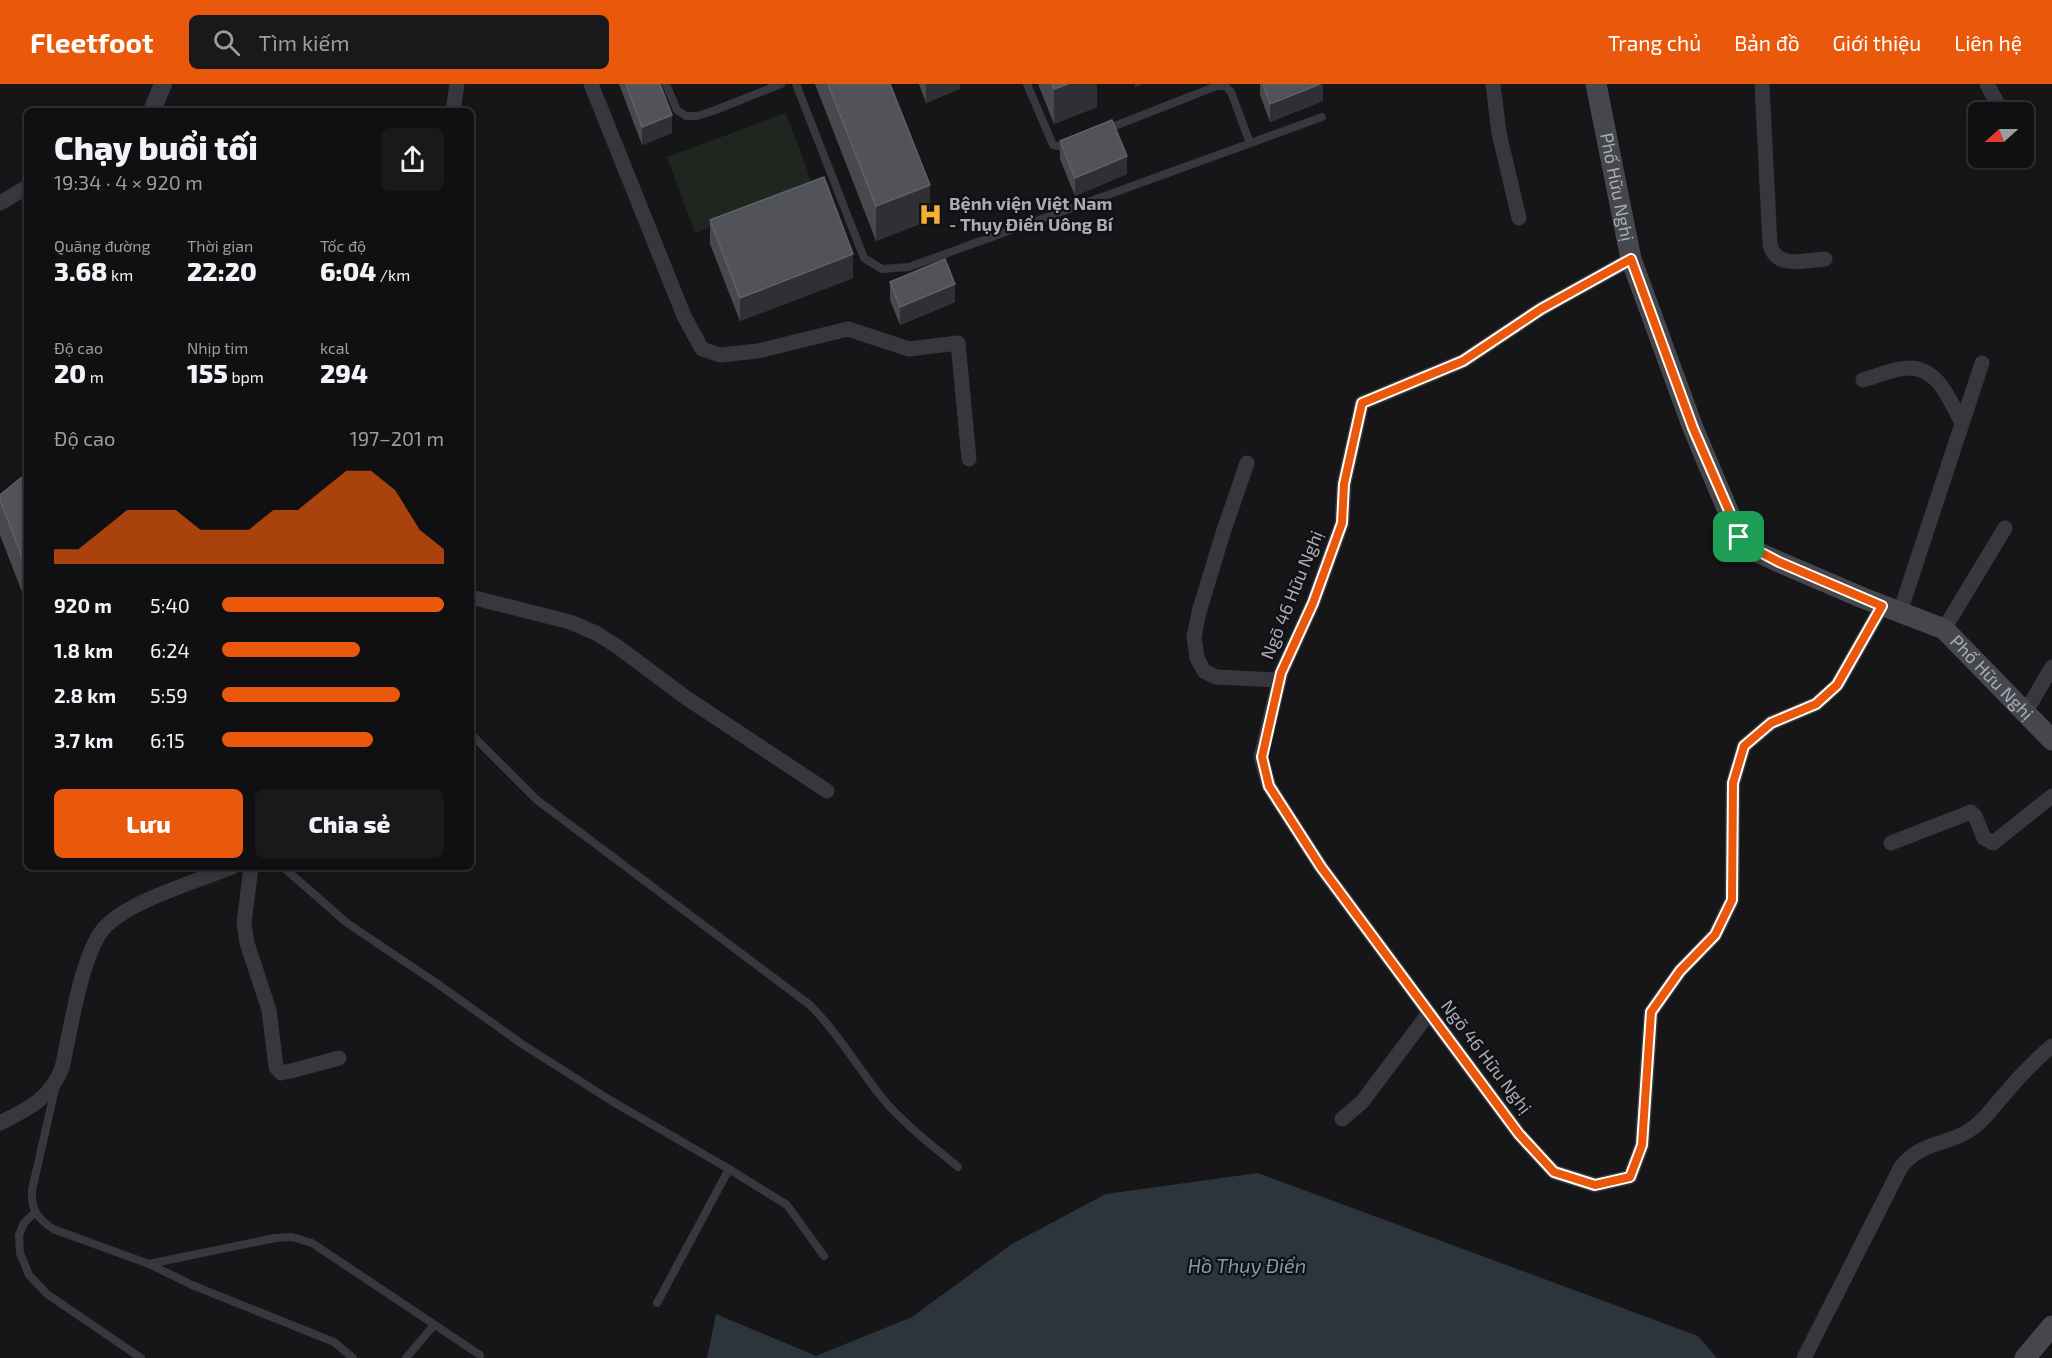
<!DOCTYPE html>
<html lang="vi">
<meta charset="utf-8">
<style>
body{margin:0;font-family:"Exo 2",sans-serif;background:#19191b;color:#f1f3f6;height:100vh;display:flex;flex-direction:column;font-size:22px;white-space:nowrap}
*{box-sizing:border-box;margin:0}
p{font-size:20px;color:#9c9d9f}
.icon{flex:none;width:33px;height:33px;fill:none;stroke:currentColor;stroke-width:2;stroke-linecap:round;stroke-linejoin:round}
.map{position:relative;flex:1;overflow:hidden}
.sheet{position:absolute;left:24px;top:24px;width:450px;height:762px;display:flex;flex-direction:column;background:#101012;border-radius:9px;box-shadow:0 3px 9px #0003,0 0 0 2px #303032}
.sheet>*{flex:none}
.needle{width:39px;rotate:249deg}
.buttons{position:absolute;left:1968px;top:18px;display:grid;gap:12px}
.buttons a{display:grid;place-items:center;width:66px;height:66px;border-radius:9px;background:#101012;box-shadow:0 3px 9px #0003,0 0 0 2px #303032;font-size:30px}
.pin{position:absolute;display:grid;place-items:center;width:51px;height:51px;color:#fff;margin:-26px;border-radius:12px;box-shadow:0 3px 9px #0006}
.round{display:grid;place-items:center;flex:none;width:63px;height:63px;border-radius:9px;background:#19191b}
.head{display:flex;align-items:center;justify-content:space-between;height:102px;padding:0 30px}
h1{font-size:33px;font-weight:800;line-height:45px}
.metrics{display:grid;grid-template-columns:repeat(3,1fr);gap:9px;height:102px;padding:6px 30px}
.metrics div{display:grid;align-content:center}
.metrics b{font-size:26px;font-weight:800}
.metrics small{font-size:16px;font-weight:400}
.metrics p{font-size:16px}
.chart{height:168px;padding:12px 30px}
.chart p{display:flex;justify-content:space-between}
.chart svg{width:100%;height:108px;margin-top:6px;fill:#ea580c;opacity:.7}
.primary-button{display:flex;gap:12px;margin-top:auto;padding:12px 30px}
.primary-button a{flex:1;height:69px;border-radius:9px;background:#ea580c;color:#fff;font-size:24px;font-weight:800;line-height:69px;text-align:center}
.primary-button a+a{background:#19191b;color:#f1f3f6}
ul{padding:0 30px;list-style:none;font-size:20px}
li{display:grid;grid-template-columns:96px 72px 1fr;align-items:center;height:45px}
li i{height:15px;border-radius:8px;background:#ea580c}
header{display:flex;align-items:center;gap:36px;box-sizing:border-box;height:84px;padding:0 30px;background:#ea580c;color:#fff}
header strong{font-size:28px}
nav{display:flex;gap:33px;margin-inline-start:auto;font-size:21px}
.search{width:420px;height:54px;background:#19191b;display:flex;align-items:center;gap:15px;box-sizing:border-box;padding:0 21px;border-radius:9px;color:#9c9d9f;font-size:22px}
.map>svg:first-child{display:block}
.green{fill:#1e261f}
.water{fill:#2c353c}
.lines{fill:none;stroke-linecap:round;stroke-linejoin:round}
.service{stroke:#37383d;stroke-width:8}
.minor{stroke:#37383d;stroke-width:15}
.tertiary{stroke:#37383d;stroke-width:18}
.secondary{stroke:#45474d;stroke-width:21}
.wall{fill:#47494d}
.shaded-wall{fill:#2f3033}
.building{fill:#525359;stroke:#5f6168;stroke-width:1.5}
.route-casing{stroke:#fff;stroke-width:12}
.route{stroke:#ea580c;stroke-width:8}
.labels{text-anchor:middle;stroke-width:4.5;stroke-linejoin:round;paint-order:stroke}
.street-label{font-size:18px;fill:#a8adb8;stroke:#111113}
.poi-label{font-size:18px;font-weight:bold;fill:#a8adb8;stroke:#111113;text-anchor:start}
.water-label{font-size:20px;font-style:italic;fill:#7f9bb3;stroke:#111113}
</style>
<header>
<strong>Fleetfoot</strong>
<div class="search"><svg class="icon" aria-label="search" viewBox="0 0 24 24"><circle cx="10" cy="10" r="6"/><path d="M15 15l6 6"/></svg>Tìm kiếm</div>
<nav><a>Trang chủ</a><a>Bản đồ</a><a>Giới thiệu</a><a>Liên hệ</a></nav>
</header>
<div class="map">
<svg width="2052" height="1274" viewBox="0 0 2052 1274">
<rect width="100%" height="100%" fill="#161618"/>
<path class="green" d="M786,29L814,104L695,149L667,73Z"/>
<path class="water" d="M1258,1089L1698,1252L1717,1274H707L716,1230L816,1272L912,1233L1012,1160L1106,1110Z"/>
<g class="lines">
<g class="service">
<path d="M666,0L677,26L686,32H697L713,27L781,0"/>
<path d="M796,0L864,174L882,185L909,183L1322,33"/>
<path d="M1027,0L1053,61L1063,63L1068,61"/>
<path d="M1107,45L1209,5L1218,2H1225L1231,8L1250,59"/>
<path d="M471,650L537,716L810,921C838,949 858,984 883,1015C905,1041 933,1062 958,1083"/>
<path d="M283,783L347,839L435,898L522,960L610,1016L729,1085L787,1121L824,1172"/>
<path d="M55,1005L32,1106C31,1126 37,1134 53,1145L149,1180L192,1201L334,1258L353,1274"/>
<path d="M34,1129L24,1139L19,1151L20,1169L29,1191L47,1210L141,1274"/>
<path d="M149,1180L275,1154L292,1153L312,1159L480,1271"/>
<path d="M657,1219L729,1085"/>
<path d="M406,1274L434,1241"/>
</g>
<g class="minor">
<path d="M591,0L684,232L702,265L720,271L758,267L848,245L909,265L958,259L969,375"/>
<path d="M1493,0L1499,49L1519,134"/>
<path d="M1762,0L1770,161C1777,186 1805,176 1825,175"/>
<path d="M1987,0L2001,26"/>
<path d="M453,27L457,0"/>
<path d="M0,119L27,103"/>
<path d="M1631,175L1541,225L1463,277L1362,319L1344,400L1342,439L1313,519L1281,589L1261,673L1269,702L1321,783L1519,1050L1554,1088L1595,1101L1630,1093L1642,1061L1651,928L1680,887L1715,851L1732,816L1733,699L1744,662L1771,639L1816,620L1837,601L1882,522"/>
<path d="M1863,296C1877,292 1895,284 1909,284C1939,284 1950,317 1962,339"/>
<path d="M1247,379L1223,449L1199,528L1194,553L1197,574L1204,587L1216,593L1279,596"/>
<path d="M471,513L570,538L596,549L618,563L685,613L827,707"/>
<path d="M1900,528L1982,279"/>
<path d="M1944,545L2005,444"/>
<path d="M2025,629L2052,583"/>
<path d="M1891,759L1971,728L1975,732L1984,754L1993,759L2052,712"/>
<path d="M251,783L244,839L247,859L269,926L276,983L281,989L291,987L339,974"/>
<path d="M1342,1035L1362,1018L1429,929"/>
<path d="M0,1039C29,1024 49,1016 62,984C70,949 82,864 107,841C133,816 197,797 232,783"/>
<path d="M1804,1274L1901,1083C1923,1055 1951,1062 1974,1043C1985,1035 1994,1022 2003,1012C2018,994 2034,977 2052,962"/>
</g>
<path class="tertiary" d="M152,27L163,0"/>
<g class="secondary">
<path id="s1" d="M1596,0L1631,175L1693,344L1739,453L1749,464L1779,478L1863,514L1944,545L2052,656"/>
<path d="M2025,1274L2052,1242"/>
</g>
</g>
<g class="wall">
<path d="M619,0H660L672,49L642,61Z"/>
<path d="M815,0H890L930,136L876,157Z"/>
<path d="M919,0H960V5L926,19Z"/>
<path d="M1038,0H1097V23L1054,40Z"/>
<path d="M1260,0H1323V17L1270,38L1260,11Z"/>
<path d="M1060,57L1127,90L1075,112L1060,75Z"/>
<path d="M710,136L853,194L740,237L710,160Z"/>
<path d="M890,198L955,218L900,241L890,216Z"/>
<path d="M27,389V521L0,451V411Z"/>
</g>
<g class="shaded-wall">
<path d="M928,0H960V5L926,19V1Z"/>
<path d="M1068,0H1097V23L1054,40V5Z"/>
<path d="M1135,0H1144L1135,3Z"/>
<path d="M1320,0H1323V17L1270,38V20Z"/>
<path d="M672,31V49L642,61V43Z"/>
<path d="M1127,72V90L1075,112V94Z"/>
<path d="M930,101V136L876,157V122Z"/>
<path d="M853,170V194L740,237V214Z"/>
<path d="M955,200V218L900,241V223Z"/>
</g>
<g class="building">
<path d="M626,0H660L672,31L642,43Z"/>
<path d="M828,0H890L930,101L876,122Z"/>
<path d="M1052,0H1068L1054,5Z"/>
<path d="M1263,0H1320L1270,20Z"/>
<path d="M1112,36L1127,72L1075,94L1060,57Z"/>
<path d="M824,93L853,170L740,214L710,136Z"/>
<path d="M945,175L955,200L900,223L890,198Z"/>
<path d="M27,389V486L0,416V411Z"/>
</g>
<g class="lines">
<defs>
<path id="route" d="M1631,175L1693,344L1743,459L1779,478L1882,522L1837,601L1816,620L1771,639L1744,662L1733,699L1732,816L1715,851L1680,887L1651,928L1642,1061L1630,1093L1595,1101L1554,1088L1519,1050L1321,783L1269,702L1262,673L1281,589L1313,519L1342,439L1344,400L1362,319L1463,277L1541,225Z"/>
</defs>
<use href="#route" class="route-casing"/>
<use href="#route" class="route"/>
</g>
<defs>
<symbol id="hospital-bare" viewBox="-9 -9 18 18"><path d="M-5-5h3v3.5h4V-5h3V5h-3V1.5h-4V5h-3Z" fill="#f2b134" stroke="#111113" stroke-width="2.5" paint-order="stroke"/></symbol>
</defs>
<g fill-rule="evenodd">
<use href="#hospital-bare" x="914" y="114" width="33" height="33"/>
</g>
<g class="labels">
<g class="street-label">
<text dy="6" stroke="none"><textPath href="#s1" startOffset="105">Phố Hữu Nghị</textPath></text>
<text transform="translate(1292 511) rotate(-68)" y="6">Ngõ 46 Hữu Nghị</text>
<text dy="6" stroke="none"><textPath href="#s1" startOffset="771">Phố Hữu Nghị</textPath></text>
<text transform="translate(1486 973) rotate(53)" y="6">Ngõ 46 Hữu Nghị</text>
</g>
<g class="poi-label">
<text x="949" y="126">Bệnh viện Việt Nam<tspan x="949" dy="21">- Thụy Điển Uông Bí</tspan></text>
</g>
<g class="water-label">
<text x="1247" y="1189">Hồ Thụy Điển</text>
</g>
</g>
</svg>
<div class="buttons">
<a><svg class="needle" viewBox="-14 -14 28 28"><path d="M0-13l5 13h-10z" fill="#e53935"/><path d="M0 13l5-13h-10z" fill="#9c9d9f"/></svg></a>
</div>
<div class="pin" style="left:1739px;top:453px;background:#1e9e55"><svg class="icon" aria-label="arrive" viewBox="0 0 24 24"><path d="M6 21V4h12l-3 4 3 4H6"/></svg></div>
<section class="sheet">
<div class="head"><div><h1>Chạy buổi tối</h1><p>19:34 · 4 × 920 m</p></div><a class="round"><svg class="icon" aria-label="share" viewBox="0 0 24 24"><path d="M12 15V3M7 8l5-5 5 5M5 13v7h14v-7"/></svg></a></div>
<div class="metrics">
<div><p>Quãng đường</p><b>3.68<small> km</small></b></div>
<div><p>Thời gian</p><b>22:20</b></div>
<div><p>Tốc độ</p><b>6:04<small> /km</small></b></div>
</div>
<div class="metrics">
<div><p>Độ cao</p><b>20<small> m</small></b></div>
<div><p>Nhịp tim</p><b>155<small> bpm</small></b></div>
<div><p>kcal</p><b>294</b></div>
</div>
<div class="chart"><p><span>Độ cao</span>197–201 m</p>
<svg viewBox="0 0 160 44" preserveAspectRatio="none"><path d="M0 44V38L10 38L20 30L30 22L40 22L50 22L60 30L70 30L80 30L90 22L100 22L110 14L120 6L130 6L140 14L150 30L160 38V44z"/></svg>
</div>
<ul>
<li><b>920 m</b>5:40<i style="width:100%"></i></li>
<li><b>1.8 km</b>6:24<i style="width:62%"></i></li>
<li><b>2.8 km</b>5:59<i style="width:80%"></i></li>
<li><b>3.7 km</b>6:15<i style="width:68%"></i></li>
</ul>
<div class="primary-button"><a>Lưu</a><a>Chia sẻ</a></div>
</section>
</div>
